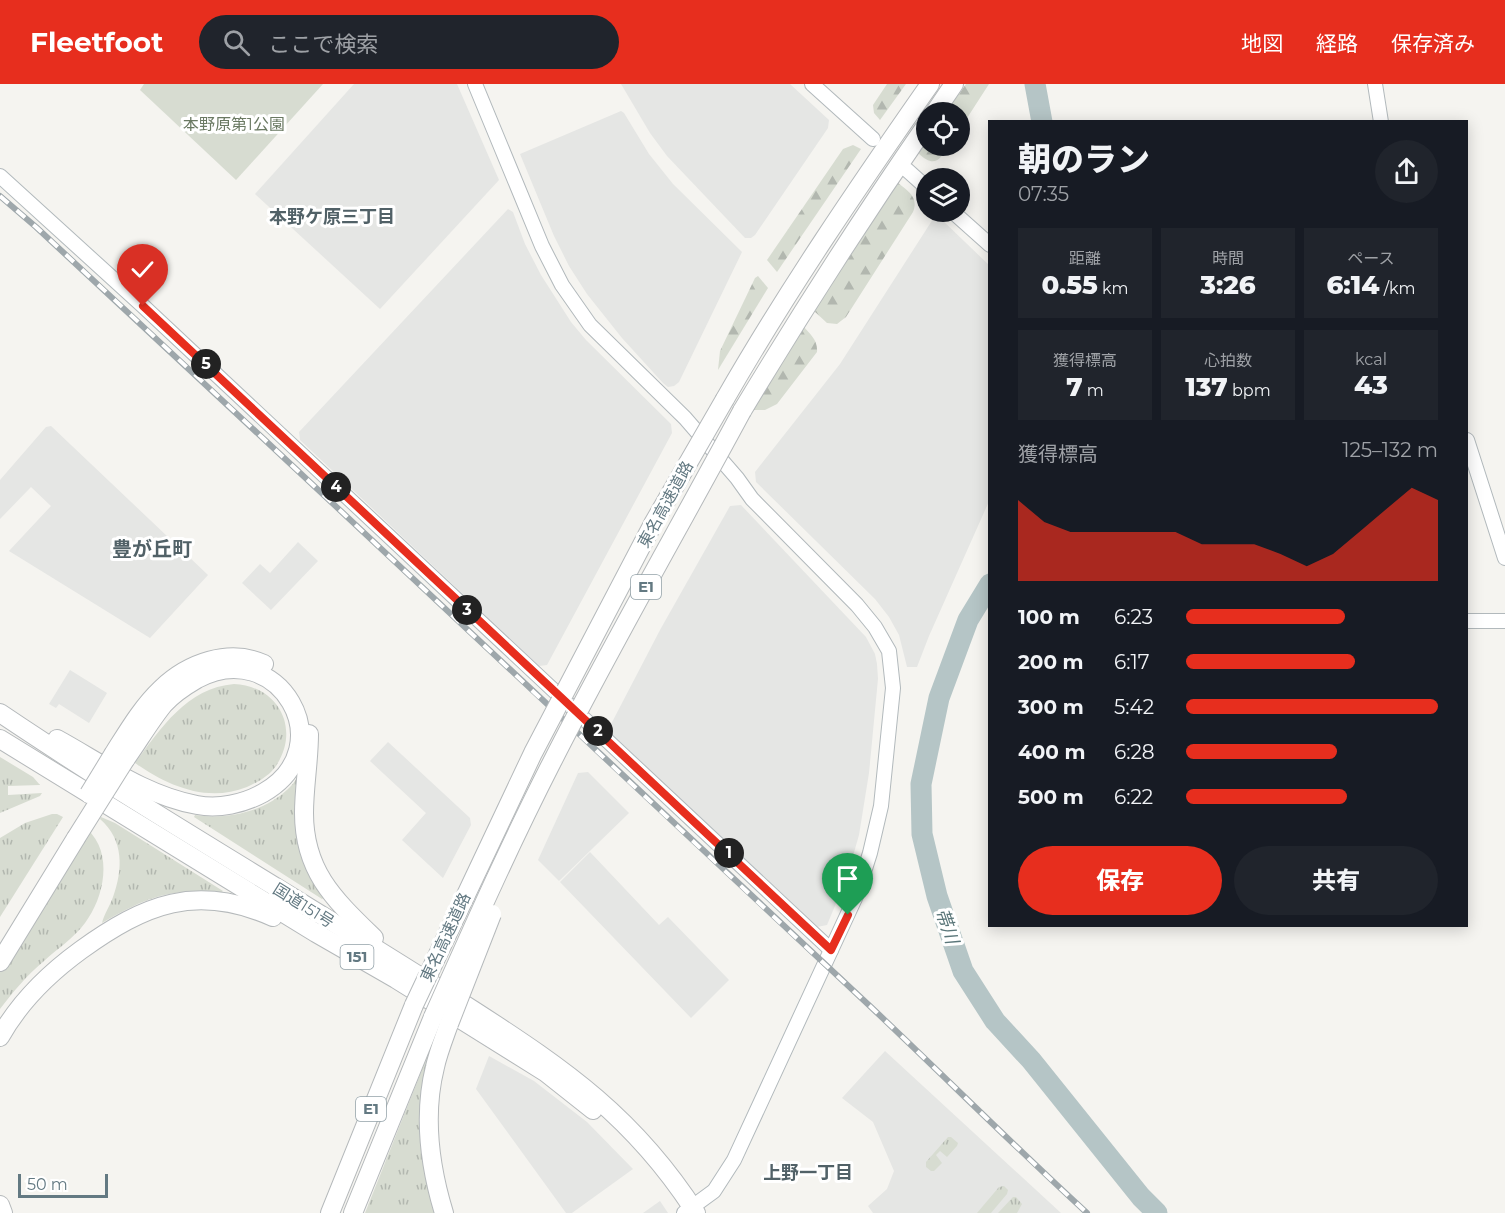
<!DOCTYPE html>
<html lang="ja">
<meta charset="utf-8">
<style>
body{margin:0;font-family:Montserrat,"Noto Sans JP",sans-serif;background:#20242c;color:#f1f3f6;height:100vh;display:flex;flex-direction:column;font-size:22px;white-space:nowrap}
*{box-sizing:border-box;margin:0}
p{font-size:20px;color:#9ea1a6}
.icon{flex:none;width:33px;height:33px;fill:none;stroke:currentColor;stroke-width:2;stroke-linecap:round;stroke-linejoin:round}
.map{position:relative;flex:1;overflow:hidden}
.sheet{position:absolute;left:988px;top:36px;width:480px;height:807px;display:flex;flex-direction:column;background:#171b24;border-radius:0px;box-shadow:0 3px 15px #0003}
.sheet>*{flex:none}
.tools{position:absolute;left:916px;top:18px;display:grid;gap:12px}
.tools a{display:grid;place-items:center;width:54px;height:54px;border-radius:50%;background:#171b24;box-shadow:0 3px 15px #0003;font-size:30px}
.scale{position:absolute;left:18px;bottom:15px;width:90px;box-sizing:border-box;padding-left:6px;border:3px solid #637982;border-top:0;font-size:16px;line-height:21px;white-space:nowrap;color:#637982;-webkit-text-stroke:4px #fff;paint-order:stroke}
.pin{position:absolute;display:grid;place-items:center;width:51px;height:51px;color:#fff;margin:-62px -26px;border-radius:50% 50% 50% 0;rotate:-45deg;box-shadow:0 0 6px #0007}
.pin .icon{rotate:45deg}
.km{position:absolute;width:30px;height:30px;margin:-15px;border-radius:50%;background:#222;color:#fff;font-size:16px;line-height:30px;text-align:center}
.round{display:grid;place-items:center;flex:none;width:63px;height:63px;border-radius:32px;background:#20242c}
.head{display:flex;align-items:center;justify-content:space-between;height:102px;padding:0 30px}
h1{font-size:33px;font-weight:800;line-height:45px}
.metrics{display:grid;grid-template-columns:repeat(3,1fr);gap:9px;height:102px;padding:6px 30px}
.metrics div{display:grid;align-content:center;border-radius:0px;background:#20242c;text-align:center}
.metrics b{font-size:26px;font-weight:800}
.metrics small{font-size:16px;font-weight:400}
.metrics p{font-size:16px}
.chart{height:168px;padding:12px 30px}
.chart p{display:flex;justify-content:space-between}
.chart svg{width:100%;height:108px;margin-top:6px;fill:#e72e1e;opacity:.7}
.primary-button{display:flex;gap:12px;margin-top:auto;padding:12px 30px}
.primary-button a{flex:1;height:69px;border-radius:36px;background:#e72e1e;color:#fff;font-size:24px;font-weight:800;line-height:69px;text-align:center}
.primary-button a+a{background:#20242c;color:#f1f3f6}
ul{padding:0 30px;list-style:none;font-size:20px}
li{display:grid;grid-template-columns:96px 72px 1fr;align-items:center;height:45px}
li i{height:15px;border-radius:8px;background:#e72e1e}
header{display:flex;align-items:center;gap:36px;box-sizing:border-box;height:84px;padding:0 30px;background:#e72e1e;color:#fff}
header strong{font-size:28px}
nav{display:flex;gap:33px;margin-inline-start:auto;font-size:21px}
.search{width:420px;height:54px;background:#20242c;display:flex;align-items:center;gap:15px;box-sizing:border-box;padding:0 21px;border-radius:33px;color:#9ea1a6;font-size:22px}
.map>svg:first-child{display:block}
.built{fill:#e5e6e4}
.grass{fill:url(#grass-tufts)}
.forest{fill:url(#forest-firs)}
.park{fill:#d7dcd1}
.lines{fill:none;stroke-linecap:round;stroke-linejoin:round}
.river{stroke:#b5c5c6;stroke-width:21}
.secondary-casing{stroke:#b2b9bc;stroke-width:16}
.highway-casing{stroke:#b5b9bb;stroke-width:20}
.secondary{stroke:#fff;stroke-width:14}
.highway{stroke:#fff;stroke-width:18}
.rail-casing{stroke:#9ea7ab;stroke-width:6}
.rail{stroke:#fff;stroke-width:4;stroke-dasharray:11;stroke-linecap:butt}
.highway-bridge-casing{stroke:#b5b9bb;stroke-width:20;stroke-linecap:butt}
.highway-bridge{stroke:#fff;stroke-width:18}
.route-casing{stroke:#fff;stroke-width:12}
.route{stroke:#e72e1e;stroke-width:8}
.labels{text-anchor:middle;stroke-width:6;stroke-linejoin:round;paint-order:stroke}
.shield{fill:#fff;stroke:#92a1a8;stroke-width:1.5}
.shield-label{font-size:15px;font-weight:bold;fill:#637982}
.park-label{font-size:16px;fill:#6a7962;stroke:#fff}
.street-label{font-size:16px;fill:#637982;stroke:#fff}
.neighbourhood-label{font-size:18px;font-weight:bold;fill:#516167;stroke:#fff}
.water-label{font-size:18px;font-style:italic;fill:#5a7679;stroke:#fff}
.quarter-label{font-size:20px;font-weight:bold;fill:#516167;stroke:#fff}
</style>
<header>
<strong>Fleetfoot</strong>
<div class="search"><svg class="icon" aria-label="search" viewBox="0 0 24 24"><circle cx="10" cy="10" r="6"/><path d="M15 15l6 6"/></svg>ここで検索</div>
<nav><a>地図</a><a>経路</a><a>保存済み</a></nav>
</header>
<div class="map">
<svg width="1505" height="1129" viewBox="0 0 1505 1129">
<defs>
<pattern id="grass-tufts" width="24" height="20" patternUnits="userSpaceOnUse" patternTransform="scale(1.5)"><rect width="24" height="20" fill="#d7dcd1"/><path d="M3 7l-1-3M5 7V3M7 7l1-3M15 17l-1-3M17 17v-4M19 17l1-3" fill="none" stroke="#b2b7af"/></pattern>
<pattern id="forest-firs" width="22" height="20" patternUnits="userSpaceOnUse" patternTransform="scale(1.5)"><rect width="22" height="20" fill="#d7dcd1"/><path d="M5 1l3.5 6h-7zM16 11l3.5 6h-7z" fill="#b2b7af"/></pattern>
</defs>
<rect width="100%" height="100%" fill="#f5f4f0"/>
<g class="built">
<path d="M354,0H457L499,96L380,225L255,110Z"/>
<path d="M621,0H790L829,36L828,44L755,151L751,154H745L667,72L650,49Z"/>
<path d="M621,27L624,29L649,70L673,100L742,168L679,298L674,302L668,303L663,299L622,254L587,210L569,182L554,152L520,70Z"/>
<path d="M508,125L513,128L525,160L541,191L571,238L586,256L671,340L672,349L547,581L539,582L300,356L299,348Z"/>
<path d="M939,133L990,182V415L929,552L917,583H907L899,551L889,533L875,515L756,398L755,388L840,280L933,135Z"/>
<path d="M51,342L208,491L150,554L9,467L51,422L31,403L0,435V396L46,343Z"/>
<path d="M741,421L866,553L875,570L877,580L878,595L869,689L859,751L847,793L827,841L817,843L611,650L609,644L660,546L730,422Z"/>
<path d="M298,458L318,477L271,526L242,499L260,480L270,489Z"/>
<path d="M70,586L107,609L89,639L59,620L56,624L49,620Z"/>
<path d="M388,658L470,734L471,741L443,794L402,756L426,729L370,677Z"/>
<path d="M588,688L629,729L559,797L538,776L578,689Z"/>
<path d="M590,768L659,841L668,833L729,896L691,934L560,798Z"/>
<path d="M885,967L1061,1129H873L868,1122L887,1105L894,1087L873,1038L842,1014Z"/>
<path d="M489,972L534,997L587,1038L633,1085L572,1129H566L476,1005Z"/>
<path d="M660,1117L668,1129H643Z"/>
</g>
<g class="grass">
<path d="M234,600C278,602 301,644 276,682C269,692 258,698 247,703C207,719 168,702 135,679C161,644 187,604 234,600Z"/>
<path d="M0,673L33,693L40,701L8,702V711L42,709L40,712L0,729Z"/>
<path d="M303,682L325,813L322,815L194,733L195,731C227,736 264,728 288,705C295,699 299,690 303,682Z"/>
<path d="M52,730H57L63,733L0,833V754L25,739Z"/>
<path d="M101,733L115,739L223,807L221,809C170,803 145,814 102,839C104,830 110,822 113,813C123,785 124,756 100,735Z"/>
<path d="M87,745C114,769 104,814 85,839C74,854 57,865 44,877C27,891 13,908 0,925V885Z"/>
<path d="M431,963L437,1129H365Z"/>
<path d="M948,1053H951L958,1059L957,1062L947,1073L940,1067L936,1071L942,1079L934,1087H931L926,1083V1078Z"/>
<path d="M1004,1102L1008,1106L1007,1110L991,1129H977L999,1103Z"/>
<path d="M1013,1113H1016L1022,1120L1017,1129H998Z"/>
</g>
<g class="forest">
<path d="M887,0H906L880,36L874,29L873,21Z"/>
<path d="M966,0H989L960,45V28H946Z"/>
<path d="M927,56V62H949C939,77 934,84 918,69Z"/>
<path d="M853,61L861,65L777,188L767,176L843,65Z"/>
<path d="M897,98C908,107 919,113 913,128L846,233L837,240L827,239L813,226Z"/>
<path d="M758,192L768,204L718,286L720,267L755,194Z"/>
<path d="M802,241C810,250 818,256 817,268L777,320L765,326H751Z"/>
</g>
<path class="park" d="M144,0H323L236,96L140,6Z"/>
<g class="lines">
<g class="river">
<path d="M1035,0L1042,38"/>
<path d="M990,500L968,536L939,614L921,700L922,750L937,812L963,887L995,937L1031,976L1141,1113L1157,1129"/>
</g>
<defs>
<g id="secondary">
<path d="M475,0L542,162L562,201L590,241L685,334L737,394L752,415L857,521L875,543L889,567L893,604L881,722L870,769L857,810L734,1076L714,1107L684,1129"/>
<path d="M812,0L873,55"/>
<path d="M1375,0L1381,38"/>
<path d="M907,86L927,104"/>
<path d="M0,92L143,222L831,866"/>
<path d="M953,128L990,161"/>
<path d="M1467,356L1505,474"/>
<path d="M1467,537H1505"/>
</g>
<g id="highway">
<path d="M935,28L954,0"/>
<path d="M725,315C787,207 858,103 930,0"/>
<path d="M742,327C801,229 862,134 927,40"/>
<path d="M0,629C114,706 233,776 350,849C391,874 432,900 473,926C566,986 635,1034 696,1129"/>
<path d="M309,650C309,677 304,703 304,729C304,788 335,816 374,854"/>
<path d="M0,655L316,849L396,895L545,988L593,1026"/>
<path d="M57,655C101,679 146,712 197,721C219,725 243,720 263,709C344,663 278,551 197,595C185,602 173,610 164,620C150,637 138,658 125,676"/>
<path d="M114,669C128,647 142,623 161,605C188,579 229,564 264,580"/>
<path d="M0,878L76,754"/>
<path d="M0,953C20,917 48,890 81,866C145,820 196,799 273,833"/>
<path d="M0,1121L3,1129"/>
<path d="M330,1129L414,921"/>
<path d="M353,1129L433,933"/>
<path d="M444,1129C430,1083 423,1031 435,983C438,969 444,954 449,940"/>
</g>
</defs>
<use href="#secondary" class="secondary-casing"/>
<use href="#highway" class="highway-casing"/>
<use href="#secondary" class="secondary"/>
<use href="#highway" class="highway"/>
<defs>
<path id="rail" d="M0,112L36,143C316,402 593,665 872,924C944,992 1014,1062 1087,1129"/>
</defs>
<use href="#rail" class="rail-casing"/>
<use href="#rail" class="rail"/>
<defs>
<g id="highway-bridge">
<path d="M89,710L114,669"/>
<path d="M76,754L125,676"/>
<path d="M414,921L533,669L654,438L725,315"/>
<path d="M433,933C471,848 509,762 552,678C612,560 679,444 742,327"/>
<path d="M449,940L492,830"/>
</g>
</defs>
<use href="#highway-bridge" class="highway-bridge-casing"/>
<use href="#highway-bridge" class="highway-bridge"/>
</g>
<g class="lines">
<defs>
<path id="route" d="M143,222L831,866L848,831"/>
</defs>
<use href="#route" class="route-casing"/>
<use href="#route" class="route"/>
</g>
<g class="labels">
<g class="shield">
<rect x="631" y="491" width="30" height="24" rx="4.5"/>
<rect x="340.5" y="861" width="33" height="24" rx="4.5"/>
<rect x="356" y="1013" width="30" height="24" rx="4.5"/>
</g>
<g class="shield-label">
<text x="646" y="508">E1</text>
<text x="357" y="878">151</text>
<text x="371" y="1030">E1</text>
</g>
<g class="park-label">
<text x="234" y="46">本野原第1公園</text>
</g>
<g class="street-label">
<text transform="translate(665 420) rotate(-61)" y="6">東名高速道路</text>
<text transform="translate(304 821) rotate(32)" y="6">国道151号</text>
<text transform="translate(445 853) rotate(-65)" y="6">東名高速道路</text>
</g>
<g class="neighbourhood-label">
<text x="332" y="139">本野ケ原三丁目</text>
<text x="808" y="1095">上野一丁目</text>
</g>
<g class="water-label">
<text transform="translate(947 842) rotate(71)" y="6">帯川</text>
</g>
<g class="quarter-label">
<text x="152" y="472">豊が丘町</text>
</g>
</g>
</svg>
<div class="tools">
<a><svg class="icon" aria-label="locate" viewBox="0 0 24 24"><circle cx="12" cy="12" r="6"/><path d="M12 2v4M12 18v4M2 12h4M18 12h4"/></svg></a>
<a><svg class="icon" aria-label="layers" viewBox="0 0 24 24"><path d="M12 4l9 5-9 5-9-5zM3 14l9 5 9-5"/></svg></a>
</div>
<div class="scale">50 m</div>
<div class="pin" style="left:848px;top:831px;background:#1e9e55"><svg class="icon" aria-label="arrive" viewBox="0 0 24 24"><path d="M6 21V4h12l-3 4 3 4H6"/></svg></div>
<div class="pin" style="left:143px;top:222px;background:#d93025"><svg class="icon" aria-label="check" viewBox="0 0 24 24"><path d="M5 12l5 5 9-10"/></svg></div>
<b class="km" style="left:729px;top:769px">1</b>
<b class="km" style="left:598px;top:647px">2</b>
<b class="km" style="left:467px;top:526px">3</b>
<b class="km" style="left:336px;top:403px">4</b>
<b class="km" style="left:206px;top:280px">5</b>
<section class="sheet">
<div class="head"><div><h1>朝のラン</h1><p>07:35</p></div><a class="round"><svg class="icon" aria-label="share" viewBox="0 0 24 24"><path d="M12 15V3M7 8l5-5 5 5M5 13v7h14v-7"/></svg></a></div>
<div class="metrics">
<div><p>距離</p><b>0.55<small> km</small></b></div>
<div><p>時間</p><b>3:26</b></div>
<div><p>ペース</p><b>6:14<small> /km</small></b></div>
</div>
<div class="metrics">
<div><p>獲得標高</p><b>7<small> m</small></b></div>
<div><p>心拍数</p><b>137<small> bpm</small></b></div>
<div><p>kcal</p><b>43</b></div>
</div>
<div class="chart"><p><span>獲得標高</span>125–132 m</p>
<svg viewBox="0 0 160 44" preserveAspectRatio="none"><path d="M0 44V11L10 20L20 24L30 24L40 24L50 24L60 24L70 29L80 29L90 29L100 33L110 38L120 33L130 24L140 15L150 6L160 11V44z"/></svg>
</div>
<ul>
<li><b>100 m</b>6:23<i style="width:63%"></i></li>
<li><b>200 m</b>6:17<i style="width:67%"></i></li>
<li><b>300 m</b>5:42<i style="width:100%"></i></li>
<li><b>400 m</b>6:28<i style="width:60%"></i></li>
<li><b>500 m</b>6:22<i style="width:64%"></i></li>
</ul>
<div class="primary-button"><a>保存</a><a>共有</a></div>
</section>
</div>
